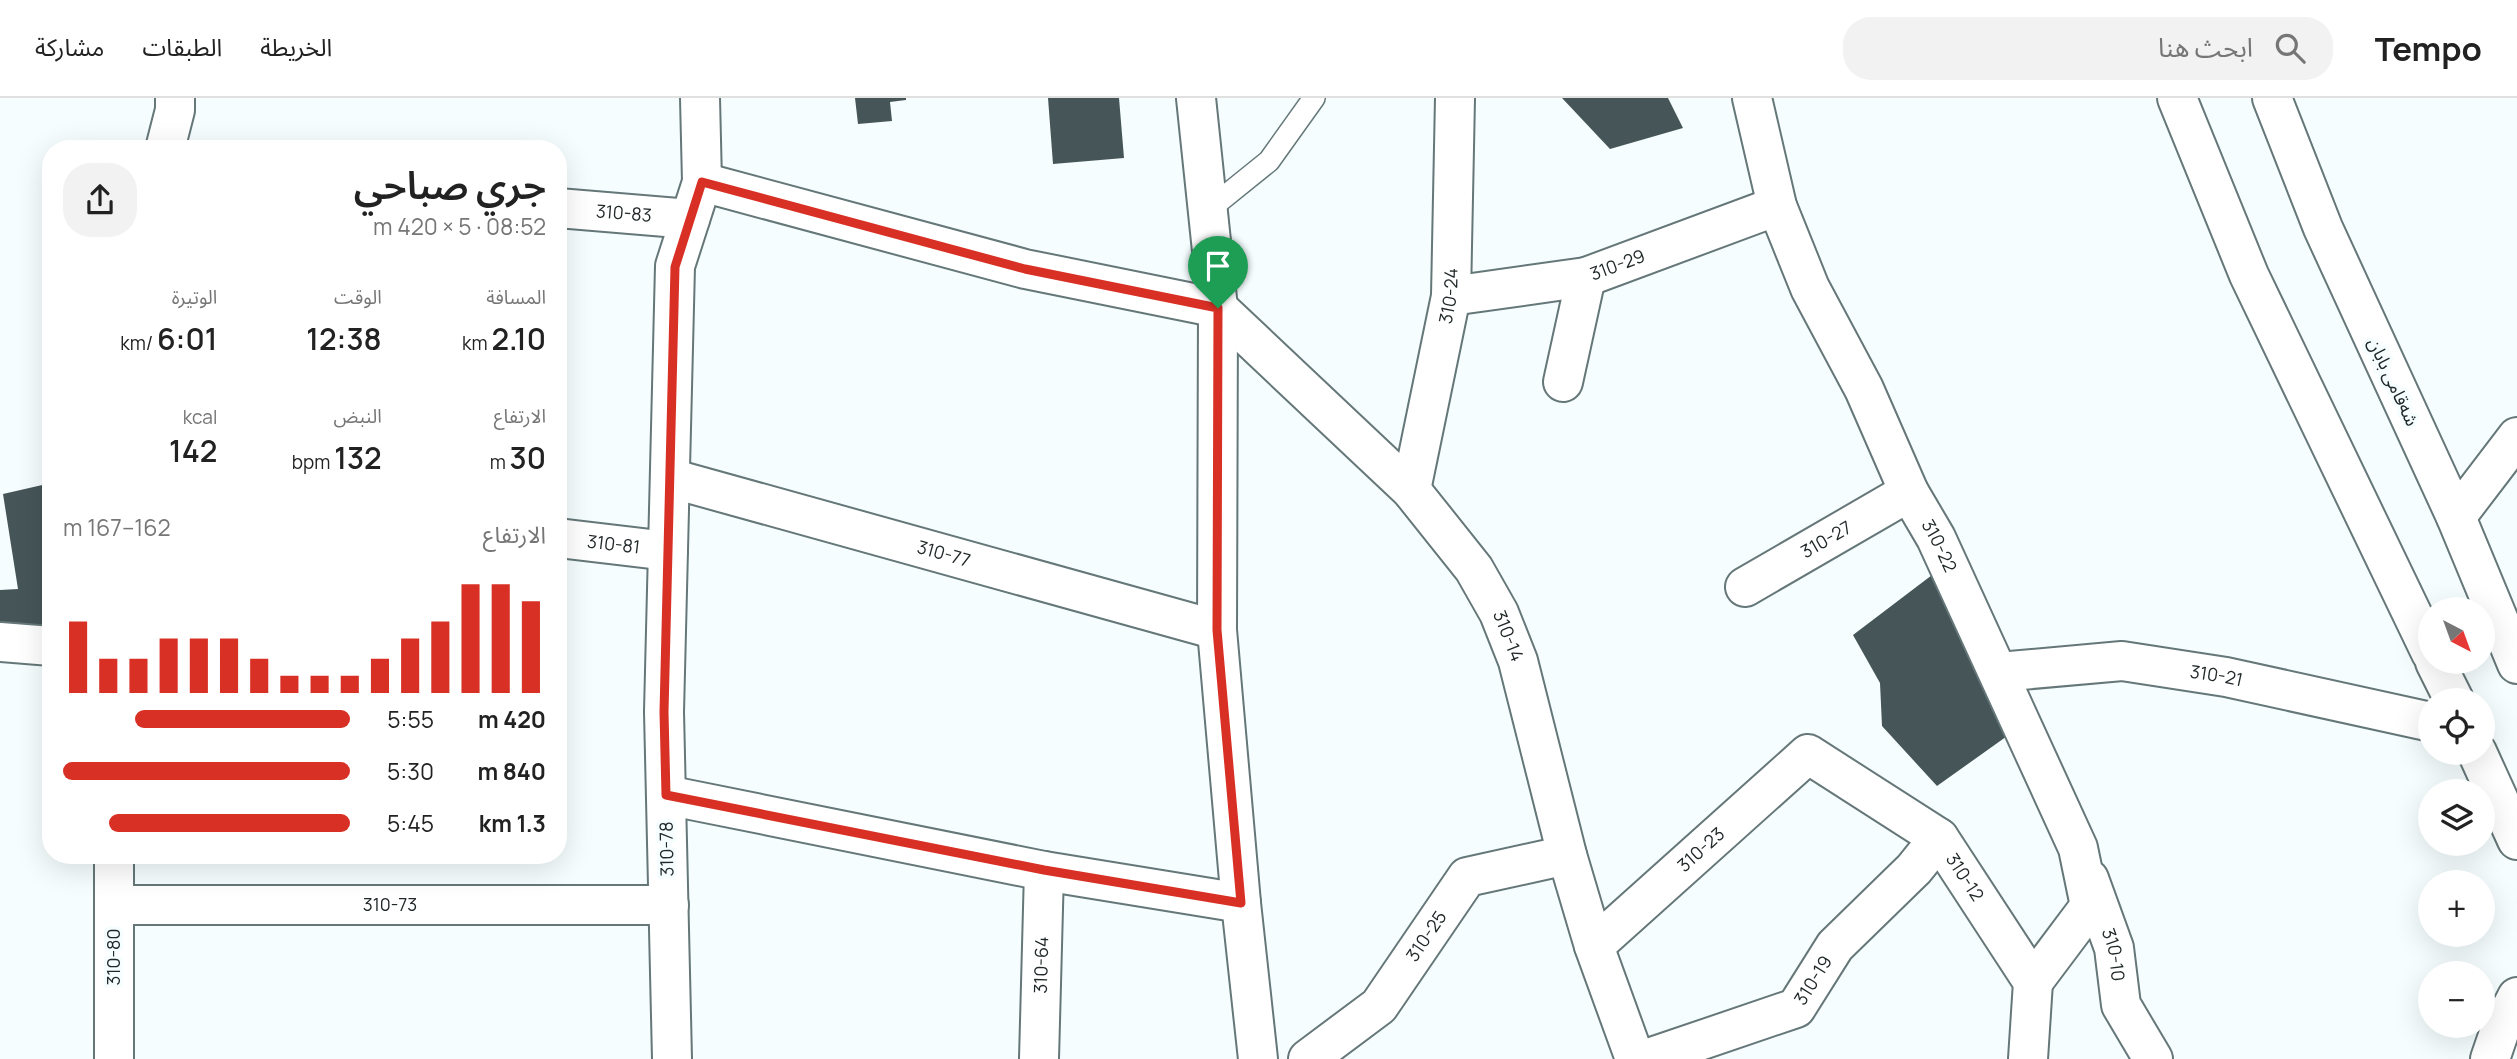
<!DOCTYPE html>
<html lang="ar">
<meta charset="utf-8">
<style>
body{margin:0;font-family:Manrope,"Noto Sans Arabic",sans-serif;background:#f2f2f2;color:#222;direction:rtl;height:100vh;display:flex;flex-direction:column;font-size:26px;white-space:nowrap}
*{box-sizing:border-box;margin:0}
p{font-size:23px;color:#767676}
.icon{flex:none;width:38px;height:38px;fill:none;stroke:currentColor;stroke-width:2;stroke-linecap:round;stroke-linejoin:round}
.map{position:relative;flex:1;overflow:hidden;direction:ltr}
.side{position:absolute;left:42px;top:42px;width:525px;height:724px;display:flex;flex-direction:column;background:#fff;border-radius:28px;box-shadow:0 7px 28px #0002;direction:rtl}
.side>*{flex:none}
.needle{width:46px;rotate:139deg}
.tools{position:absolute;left:2418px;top:499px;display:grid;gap:14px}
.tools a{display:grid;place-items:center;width:77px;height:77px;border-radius:50%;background:#fff;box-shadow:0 7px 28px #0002;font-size:35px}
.pin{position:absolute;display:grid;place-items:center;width:60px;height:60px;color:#fff;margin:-72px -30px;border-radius:50% 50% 50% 0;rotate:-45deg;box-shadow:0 0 7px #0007}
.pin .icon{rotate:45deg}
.round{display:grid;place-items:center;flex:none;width:74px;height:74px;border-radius:28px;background:#f2f2f2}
.head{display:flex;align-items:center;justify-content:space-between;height:119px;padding:0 21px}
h1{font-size:38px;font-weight:600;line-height:52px}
.metrics{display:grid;grid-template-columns:repeat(3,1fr);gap:10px;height:119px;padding:7px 21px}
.metrics div{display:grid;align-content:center}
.metrics b{font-size:30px;font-weight:600}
.metrics small{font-size:19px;font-weight:400}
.metrics p{font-size:19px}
.chart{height:196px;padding:14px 21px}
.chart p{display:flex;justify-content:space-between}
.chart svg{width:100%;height:126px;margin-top:7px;stroke:#d93025;stroke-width:6}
ul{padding:0 21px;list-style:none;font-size:23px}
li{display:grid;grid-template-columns:112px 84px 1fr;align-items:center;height:52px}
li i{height:18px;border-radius:9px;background:#d93025}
header{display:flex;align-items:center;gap:42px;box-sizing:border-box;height:98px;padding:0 35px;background:#fff;border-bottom:2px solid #e0e0e0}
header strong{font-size:33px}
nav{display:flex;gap:38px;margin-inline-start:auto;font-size:24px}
.search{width:490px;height:63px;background:#f2f2f2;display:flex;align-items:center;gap:18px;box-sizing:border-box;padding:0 24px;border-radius:28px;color:#767676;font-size:26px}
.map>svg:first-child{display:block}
.building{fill:#465658}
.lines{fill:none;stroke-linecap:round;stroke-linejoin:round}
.lane-casing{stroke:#657779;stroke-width:24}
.street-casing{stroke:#657779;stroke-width:42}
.secondary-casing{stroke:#657779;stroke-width:42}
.primary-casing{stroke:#657779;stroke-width:42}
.lane{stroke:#fff;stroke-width:21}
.street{stroke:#fff;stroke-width:38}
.secondary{stroke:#fff;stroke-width:38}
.primary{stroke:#fff;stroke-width:38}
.route-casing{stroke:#fff;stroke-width:14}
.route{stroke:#d93025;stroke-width:9}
.labels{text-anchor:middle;stroke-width:7;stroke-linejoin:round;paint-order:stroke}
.street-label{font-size:18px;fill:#212829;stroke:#f5fdfe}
</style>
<header>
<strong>Tempo</strong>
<div class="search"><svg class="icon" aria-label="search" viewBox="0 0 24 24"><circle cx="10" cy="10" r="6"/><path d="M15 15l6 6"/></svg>ابحث هنا</div>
<nav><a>الخريطة</a><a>الطبقات</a><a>مشاركة</a></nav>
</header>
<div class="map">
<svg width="2517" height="961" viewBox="0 0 2517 961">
<rect width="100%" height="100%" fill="#f5fdfe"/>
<g class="building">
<path d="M855,0H906V2L890,4L892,23L858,26Z"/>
<path d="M1048,0H1119L1124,60L1053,66Z"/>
<path d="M1562,0H1668L1683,30L1610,51Z"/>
<path d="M51,385V527L0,528V492L18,491L3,396Z"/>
<path d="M1936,474L2010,636L1937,688L1882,628L1880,585L1853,537Z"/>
</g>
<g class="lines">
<defs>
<path id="lane" d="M1207,113L1269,63L1314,0"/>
<g id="street">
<path id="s1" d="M1752,0L1777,108L1810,190L1864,291L1909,394L1936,440L2078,750L2090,808L2033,884"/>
<path d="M165,51L175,12V0"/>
<path id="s2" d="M702,84L1025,171L1218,210L1411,392L1474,471L1499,515L1518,563L1567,757L1594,848L1635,961"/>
<path id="s3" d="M558,110L690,121"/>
<path id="s4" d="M1451,198L1586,179L1777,108"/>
<path d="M1563,284L1586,179"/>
<path id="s5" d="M670,380L1217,532"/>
<path id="s6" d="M1411,392L1451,198L1455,0"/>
<path d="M2456,419L2517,339"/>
<path id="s7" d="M558,440L668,453"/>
<path id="s8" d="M1745,489L1909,394"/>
<path d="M0,544L51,548"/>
<path id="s9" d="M1999,574L2122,563L2226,579L2431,624"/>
<path d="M666,697L1044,773L1241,805"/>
<path id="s10" d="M2089,781L2114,850L2121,907L2153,961"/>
<path id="s11" d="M114,807H669"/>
<path id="s12" d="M1594,848L1808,656L1939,740L2033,884L2028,961"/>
<path d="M114,961V758"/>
<path d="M672,961L664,614L675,168L702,84L700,0"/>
<path id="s13" d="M1039,961L1044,773"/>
<path id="s14" d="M1308,961L1379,908L1467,779L1567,757"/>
<path id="s15" d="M1646,961L1796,910L1835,848L1914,771L1939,740"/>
<path d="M2490,961L2500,932L2517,899"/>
</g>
<path id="secondary" d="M1196,0L1218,210L1217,532L1241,805L1258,961"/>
<g id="primary">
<path d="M2177,0L2249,177L2431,555"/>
<path d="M2272,0L2323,130L2456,419L2517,566"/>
<path d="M2435,564L2454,602"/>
<path d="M2477,654L2517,742"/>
</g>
</defs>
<use href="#lane" class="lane-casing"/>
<use href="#street" class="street-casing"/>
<use href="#secondary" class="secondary-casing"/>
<use href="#primary" class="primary-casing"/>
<use href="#lane" class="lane"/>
<use href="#street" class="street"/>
<use href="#secondary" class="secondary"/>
<use href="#primary" class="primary"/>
</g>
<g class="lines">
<defs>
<path id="route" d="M702,84L1025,171L1218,210L1217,532L1241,805L1044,772L666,697L664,614L675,169Z"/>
</defs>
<use href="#route" class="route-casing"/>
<use href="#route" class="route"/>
</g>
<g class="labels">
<g class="street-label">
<text dy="6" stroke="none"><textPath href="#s3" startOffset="66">310-83</textPath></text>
<text dy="6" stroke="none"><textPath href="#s4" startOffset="170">310-29</textPath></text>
<text dy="6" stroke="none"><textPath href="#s6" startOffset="198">310-24</textPath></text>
<text transform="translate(2393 284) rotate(65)" y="6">شەقامی بابان</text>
<text dy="6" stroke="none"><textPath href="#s8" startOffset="94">310-27</textPath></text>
<text dy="6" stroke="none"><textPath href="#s7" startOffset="56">310-81</textPath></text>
<text dy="6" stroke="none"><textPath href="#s1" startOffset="488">310-22</textPath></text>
<text dy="6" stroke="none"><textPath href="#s5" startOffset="284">310-77</textPath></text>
<text dy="6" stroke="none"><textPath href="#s2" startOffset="973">310-14</textPath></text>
<text dy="6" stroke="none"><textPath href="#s9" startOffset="219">310-21</textPath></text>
<text transform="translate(667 751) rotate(-91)" y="6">310-78</text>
<text dy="6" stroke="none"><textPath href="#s12" startOffset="144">310-23</textPath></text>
<text dy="6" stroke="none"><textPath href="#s12" startOffset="490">310-12</textPath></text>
<text dy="6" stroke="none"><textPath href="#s11" startOffset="276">310-73</textPath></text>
<text dy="6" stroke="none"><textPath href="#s14" startOffset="173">310-25</textPath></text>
<text dy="6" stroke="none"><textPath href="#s10" startOffset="80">310-10</textPath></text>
<text transform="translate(114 859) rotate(-90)" y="6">310-80</text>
<text dy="6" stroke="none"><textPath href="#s13" startOffset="94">310-64</textPath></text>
<text dy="6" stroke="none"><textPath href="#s15" startOffset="191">310-19</textPath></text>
</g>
</g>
</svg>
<div class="tools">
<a><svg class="needle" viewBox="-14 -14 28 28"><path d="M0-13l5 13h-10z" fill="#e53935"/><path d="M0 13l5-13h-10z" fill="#767676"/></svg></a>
<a><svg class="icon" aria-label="locate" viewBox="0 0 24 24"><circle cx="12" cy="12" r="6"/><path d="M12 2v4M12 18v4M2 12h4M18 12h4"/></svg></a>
<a><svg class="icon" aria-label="layers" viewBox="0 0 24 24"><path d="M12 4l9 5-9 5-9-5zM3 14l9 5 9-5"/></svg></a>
<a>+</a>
<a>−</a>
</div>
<div class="pin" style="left:1218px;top:210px;background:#1e9e55"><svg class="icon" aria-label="arrive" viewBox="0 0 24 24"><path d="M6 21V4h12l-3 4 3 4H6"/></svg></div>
<section class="side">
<div class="head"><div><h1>جري صباحي</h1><p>08:52 · 5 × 420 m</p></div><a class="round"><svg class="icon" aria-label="share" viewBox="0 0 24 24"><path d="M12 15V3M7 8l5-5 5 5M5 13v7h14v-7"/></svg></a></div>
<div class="metrics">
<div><p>المسافة</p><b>2.10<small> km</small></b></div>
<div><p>الوقت</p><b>12:38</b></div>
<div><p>الوتيرة</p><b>6:01<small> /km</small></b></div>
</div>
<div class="metrics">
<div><p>الارتفاع</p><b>30<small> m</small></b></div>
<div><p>النبض</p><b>132<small> bpm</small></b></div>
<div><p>kcal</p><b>142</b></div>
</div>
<div class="chart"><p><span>الارتفاع</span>162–167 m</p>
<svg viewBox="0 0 160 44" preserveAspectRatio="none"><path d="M5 44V19M15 44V32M25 44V32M35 44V25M45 44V25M55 44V25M65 44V32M75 44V38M85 44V38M95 44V38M105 44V32M115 44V25M125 44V19M135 44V6M145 44V6M155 44V12"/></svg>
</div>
<ul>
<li><b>420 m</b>5:55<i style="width:75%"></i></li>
<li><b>840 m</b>5:30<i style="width:100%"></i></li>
<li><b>1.3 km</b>5:45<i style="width:84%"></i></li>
</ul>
</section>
</div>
